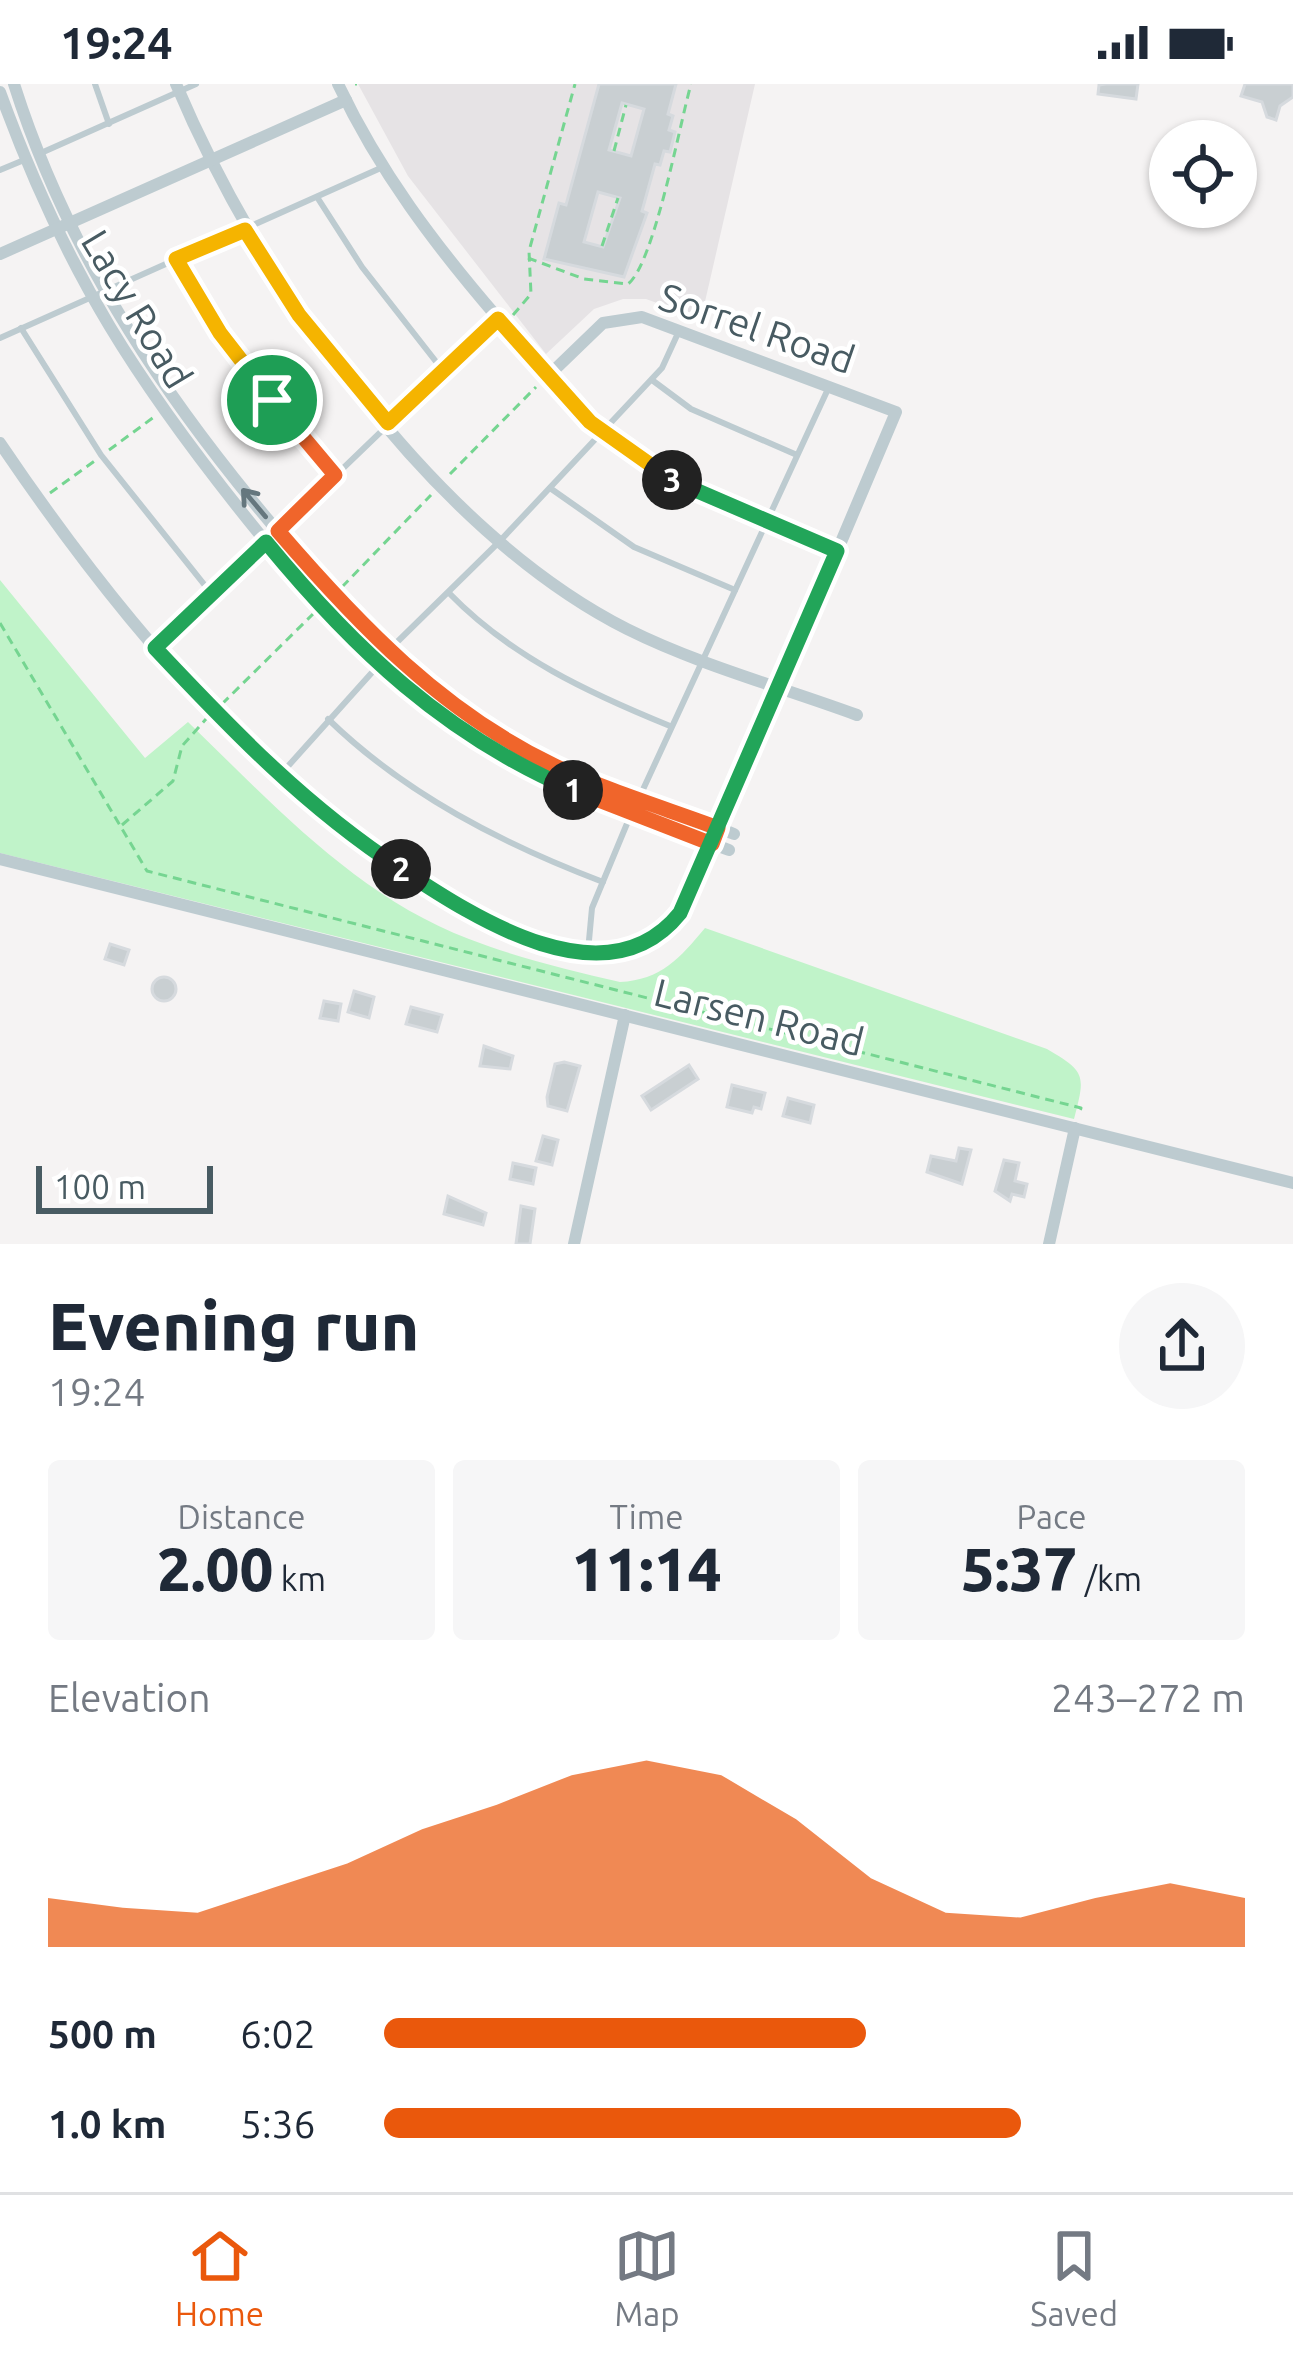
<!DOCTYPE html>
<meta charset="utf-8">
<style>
body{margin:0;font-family:Ubuntu,sans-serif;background:#f6f6f7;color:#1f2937;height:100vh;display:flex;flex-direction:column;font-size:45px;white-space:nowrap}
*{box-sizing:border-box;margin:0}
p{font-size:39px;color:#747a83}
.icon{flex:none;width:66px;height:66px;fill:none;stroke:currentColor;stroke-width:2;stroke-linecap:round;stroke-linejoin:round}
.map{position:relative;height:1160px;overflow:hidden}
.drawer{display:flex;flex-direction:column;background:#fff;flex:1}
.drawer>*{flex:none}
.fabs{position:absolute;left:1149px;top:36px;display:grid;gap:24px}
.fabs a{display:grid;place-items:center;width:108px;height:108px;border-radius:50%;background:#fff;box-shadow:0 3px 9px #0004;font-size:60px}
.scale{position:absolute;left:36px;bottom:30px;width:177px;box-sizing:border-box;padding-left:12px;border:6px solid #485b62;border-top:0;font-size:33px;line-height:42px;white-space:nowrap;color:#485b62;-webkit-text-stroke:9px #fff;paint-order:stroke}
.pin{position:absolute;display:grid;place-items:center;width:102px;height:102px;color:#fff;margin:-51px;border:6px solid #fff;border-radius:50%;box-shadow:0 3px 12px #0007}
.km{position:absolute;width:60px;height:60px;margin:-30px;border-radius:50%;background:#222;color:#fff;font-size:33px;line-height:60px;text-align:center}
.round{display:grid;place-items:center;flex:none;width:126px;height:126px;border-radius:63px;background:#f6f6f7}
.head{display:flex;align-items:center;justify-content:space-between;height:204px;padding:0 48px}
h1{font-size:66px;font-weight:800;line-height:90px}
.metrics{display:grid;grid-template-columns:repeat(3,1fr);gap:18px;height:204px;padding:12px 48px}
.metrics div{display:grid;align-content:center;border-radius:12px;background:#f6f6f7;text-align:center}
.metrics b{font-size:60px;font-weight:800}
.metrics small{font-size:33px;font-weight:400}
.metrics p{font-size:33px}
.chart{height:336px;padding:24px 48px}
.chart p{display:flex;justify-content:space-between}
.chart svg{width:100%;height:216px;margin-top:12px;fill:#ea580c;opacity:.7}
ul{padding:0 48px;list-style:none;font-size:39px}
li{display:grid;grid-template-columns:192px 144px 1fr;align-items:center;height:90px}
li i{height:30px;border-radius:15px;background:#ea580c}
.status{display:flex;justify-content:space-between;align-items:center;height:84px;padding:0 60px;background:#fff;direction:ltr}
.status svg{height:33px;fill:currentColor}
.menu{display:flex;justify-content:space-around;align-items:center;height:168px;border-top:3px solid #e0e1e3;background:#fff;font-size:33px;color:#747a83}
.menu a{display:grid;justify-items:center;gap:6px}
.menu .on{color:#ea580c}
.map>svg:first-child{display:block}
.education{fill:#e6e3e5}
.green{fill:#c0f3c9}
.building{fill:#c9cfd2;stroke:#d6dade;stroke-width:3;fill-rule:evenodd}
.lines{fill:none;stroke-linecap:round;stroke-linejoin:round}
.path{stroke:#75d591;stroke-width:3;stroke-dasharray:9 6;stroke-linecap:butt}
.service{stroke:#bdcbd0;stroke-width:6}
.minor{stroke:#bdcbd0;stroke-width:12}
.oneway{stroke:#65777e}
.split-1-casing{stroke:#fff;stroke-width:24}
.split-2-casing{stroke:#fff;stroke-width:24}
.split-3-casing{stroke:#fff;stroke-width:24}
.split-4-casing{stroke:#fff;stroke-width:24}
.split-1{stroke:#f0652b;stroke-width:15}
.split-2{stroke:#22a559;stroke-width:15}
.split-3{stroke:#22a559;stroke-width:15}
.split-4{stroke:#f5b400;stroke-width:15}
.labels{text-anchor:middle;stroke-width:9;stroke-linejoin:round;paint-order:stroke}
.street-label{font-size:39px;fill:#485b62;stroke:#fff}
</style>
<div class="status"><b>19:24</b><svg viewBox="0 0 49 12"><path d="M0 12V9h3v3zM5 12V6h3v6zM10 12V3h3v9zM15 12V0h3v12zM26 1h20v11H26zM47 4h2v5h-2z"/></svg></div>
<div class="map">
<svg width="1293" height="1160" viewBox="0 0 1293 1160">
<rect width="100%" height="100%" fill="#f5f3f3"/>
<path class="education" d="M358,0H755L701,235L646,215H623L594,225L546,270L408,92Z"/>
<path class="green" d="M0,496L145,674L188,638C273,720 356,812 469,855C518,874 569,886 620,898C661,896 680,874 705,844L1047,965C1087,988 1085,992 1074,1035L0,769Z"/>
<g class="building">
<path d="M599,0H676L668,30L673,32L669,46L675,48L670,68L664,67L660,81L655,80L642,127L647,129L624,193L544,175L559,119L566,121ZM622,19L644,25L631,72L609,66ZM598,108L620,114L603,163L584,158Z"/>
<path d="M1106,0H1138L1136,15L1098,10L1099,1Z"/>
<path d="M1245,0H1293V13L1280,22L1276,36L1267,33L1262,18L1241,12Z"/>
<path d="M110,860L129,866L124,881L105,875Z"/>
<circle cx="164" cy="905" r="12"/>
<path d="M354,907L374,913L369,934L348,928Z"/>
<path d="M324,917L341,920L338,937L320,934Z"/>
<path d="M411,923L442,931L437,948L406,940Z"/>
<path d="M484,962L513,972L510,985L480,982Z"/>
<path d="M564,978L580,982L567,1027L548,1022L547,1013L555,980Z"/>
<path d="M689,981L698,995L651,1026L642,1012Z"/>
<path d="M732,1001L765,1009L761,1025L754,1023L752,1029L727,1023Z"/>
<path d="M788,1014L814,1021L810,1039L783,1032Z"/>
<path d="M543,1052L558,1056L552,1081L536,1077Z"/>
<path d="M959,1064L971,1066L962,1100L927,1088L931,1072L956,1077Z"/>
<path d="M1004,1076L1019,1079L1015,1097L1027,1100L1024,1113L1012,1110L1010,1117L995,1107Z"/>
<path d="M513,1079L536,1084L533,1100L510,1095Z"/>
<path d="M448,1112L486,1129L483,1141L444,1130Z"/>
<path d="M521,1122L535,1125L530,1160H516Z"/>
</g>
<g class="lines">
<g class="path">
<path d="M355,0H357"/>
<path d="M614,67L626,21"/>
<path d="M602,162L618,114"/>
<path d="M528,174L584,195L628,200C654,180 680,39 691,0"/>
<path d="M513,231L531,210L529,167L575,0"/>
<path d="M109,366L154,333"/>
<path d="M450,390L536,303"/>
<path d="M50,409L96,376"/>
<path d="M342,503L431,411"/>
<path d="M0,539L147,787L1081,1024L1079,1030"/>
<path d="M222,620L313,530"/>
<path d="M122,741L173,697L182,662L206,635"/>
</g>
<g class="service">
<path d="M95,0L109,40"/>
<path d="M41,69L196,0"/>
<path d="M0,86L24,76"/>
<path d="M317,113L362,183L441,284"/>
<path d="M176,174L221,249L335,391"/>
<path d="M21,244L101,371L211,509"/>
<path d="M0,254L383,83"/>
<path d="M652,296L691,325L797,371"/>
<path d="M550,404L634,463L735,506"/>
<path d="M280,445L498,235"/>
<path d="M449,509C511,573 589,609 670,642"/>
<path d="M155,564L265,459"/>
<path d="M391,564L499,458L662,284L679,247"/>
<path d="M328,635C405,710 503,760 603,798"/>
<path d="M281,690L376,584"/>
<path d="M640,712L828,305"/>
<path d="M588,867L592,824L631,730"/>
</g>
<g class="minor">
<path d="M14,0C70,177 172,325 292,464C352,533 414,599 492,648C568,694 652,719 734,750"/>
<path d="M176,0C259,197 431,446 627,545C699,581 781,603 857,631"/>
<path d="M338,0C379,87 435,161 497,233C545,290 589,348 653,386C710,421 775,441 837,467"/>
<path d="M0,8C66,190 139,302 261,452C322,526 382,596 463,648C545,702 638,730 729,766"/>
<path d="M0,170L346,16"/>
<path d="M0,359C129,550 281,731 491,835C565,872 636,897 690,815L896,328L642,233L603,239L546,294"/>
<path d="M0,775L1293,1099"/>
<path d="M574,1160L625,931"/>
<path d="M1049,1160L1075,1044"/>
</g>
</g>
<defs><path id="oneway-shaft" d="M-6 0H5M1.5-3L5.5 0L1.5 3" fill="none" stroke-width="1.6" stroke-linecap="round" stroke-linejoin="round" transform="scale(3)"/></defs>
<use class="oneway" href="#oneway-shaft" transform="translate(254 419) rotate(-130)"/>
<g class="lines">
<defs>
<path id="split-1" d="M272,316L335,391L278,447C359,541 442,628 555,682C608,707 664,724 718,744L712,760L573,706"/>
<path id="split-2" d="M401,785C306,723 232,646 155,564L266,458C354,565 445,651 573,706"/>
<path id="split-3" d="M401,785C475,834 607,920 680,829L837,467L672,396"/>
<path id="split-4" d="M272,316L220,249L176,175L245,146L299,231L388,339L498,235L590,338L672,396"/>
</defs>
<use href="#split-1" class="split-1-casing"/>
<use href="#split-2" class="split-2-casing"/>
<use href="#split-3" class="split-3-casing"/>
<use href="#split-4" class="split-4-casing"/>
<use href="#split-1" class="split-1"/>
<use href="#split-2" class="split-2"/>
<use href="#split-3" class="split-3"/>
<use href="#split-4" class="split-4"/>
</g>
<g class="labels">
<g class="street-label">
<text transform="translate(137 225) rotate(59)" y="14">Lacy Road</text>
<text transform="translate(757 244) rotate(19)" y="14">Sorrel Road</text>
<text transform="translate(759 933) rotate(14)" y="14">Larsen Road</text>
</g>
</g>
</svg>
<div class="fabs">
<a><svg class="icon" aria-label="locate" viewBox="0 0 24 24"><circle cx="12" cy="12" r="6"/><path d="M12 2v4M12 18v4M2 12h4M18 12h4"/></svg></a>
</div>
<div class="scale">100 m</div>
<div class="pin" style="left:272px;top:316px;background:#1e9e55"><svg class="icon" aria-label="arrive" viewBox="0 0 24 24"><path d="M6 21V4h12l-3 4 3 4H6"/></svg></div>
<b class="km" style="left:573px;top:706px">1</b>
<b class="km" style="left:401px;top:785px">2</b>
<b class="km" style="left:672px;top:396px">3</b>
</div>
<section class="drawer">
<div class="head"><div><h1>Evening run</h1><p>19:24</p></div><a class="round"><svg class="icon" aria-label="share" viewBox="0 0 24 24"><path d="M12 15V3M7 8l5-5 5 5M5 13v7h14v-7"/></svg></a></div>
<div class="metrics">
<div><p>Distance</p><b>2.00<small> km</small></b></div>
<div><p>Time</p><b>11:14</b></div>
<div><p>Pace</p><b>5:37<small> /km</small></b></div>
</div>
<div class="chart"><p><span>Elevation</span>243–272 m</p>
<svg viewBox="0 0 160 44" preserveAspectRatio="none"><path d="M0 44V34L10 36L20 37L30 32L40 27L50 20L60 15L70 9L80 6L90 9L100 18L110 30L120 37L130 38L140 34L150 31L160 34V44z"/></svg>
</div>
<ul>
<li><b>500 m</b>6:02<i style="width:56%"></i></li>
<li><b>1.0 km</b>5:36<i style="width:74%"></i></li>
</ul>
</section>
<nav class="menu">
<a class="on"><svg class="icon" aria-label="home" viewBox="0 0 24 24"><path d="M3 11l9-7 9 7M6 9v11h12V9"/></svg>Home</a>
<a><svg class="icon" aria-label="map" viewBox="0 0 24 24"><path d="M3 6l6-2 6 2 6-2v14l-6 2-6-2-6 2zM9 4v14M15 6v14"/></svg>Map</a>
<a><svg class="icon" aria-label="saved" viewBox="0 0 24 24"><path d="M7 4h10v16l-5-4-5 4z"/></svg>Saved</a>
</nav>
